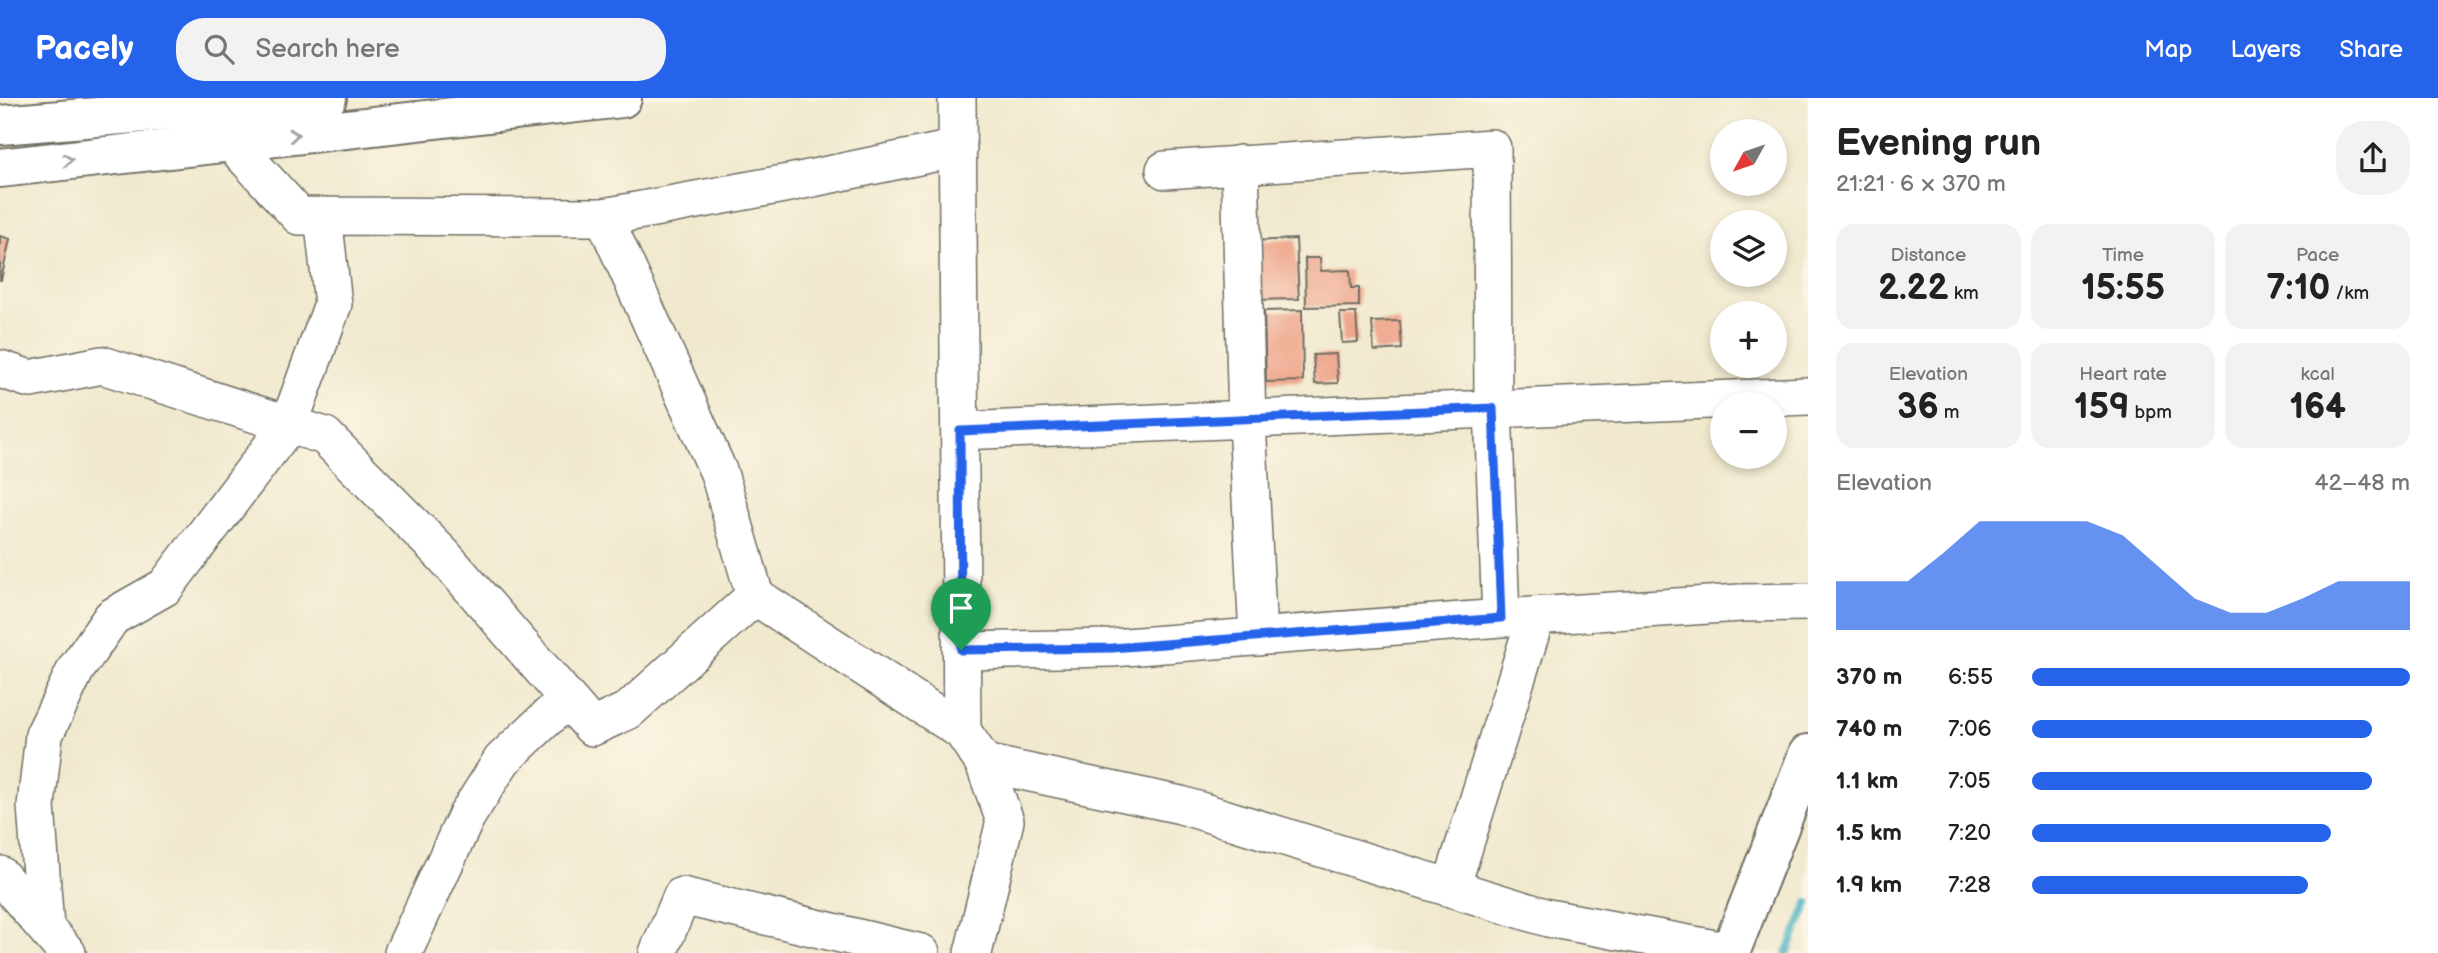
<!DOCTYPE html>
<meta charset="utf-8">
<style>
body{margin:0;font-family:"Balsamiq Sans",sans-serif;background:#f2f2f2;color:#222;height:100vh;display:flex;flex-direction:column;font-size:26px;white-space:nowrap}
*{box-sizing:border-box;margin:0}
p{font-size:23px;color:#767676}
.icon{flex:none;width:38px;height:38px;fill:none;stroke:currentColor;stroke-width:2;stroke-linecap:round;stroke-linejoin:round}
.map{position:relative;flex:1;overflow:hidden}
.panel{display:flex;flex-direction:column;background:#fff;width:630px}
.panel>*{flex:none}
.needle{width:46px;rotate:230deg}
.fabs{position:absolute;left:1710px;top:21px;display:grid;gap:14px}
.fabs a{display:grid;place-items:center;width:77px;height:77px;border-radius:50%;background:#fff;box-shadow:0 4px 10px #0003;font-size:35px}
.pin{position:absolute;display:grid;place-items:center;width:60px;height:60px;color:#fff;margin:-72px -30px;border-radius:50% 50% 50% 0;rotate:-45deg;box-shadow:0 0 7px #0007}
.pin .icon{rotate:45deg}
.round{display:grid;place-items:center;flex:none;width:74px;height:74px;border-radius:28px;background:#f2f2f2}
.head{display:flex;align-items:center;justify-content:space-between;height:119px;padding:0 28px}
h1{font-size:38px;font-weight:600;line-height:52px}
.stats{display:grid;grid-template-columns:repeat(3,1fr);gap:10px;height:119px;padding:7px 28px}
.stats div{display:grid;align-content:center;border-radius:18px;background:#f2f2f2;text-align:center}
.stats b{font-size:35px;font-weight:600}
.stats small{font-size:19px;font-weight:400}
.stats p{font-size:19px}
.chart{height:196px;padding:14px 28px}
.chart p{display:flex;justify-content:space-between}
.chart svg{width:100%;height:126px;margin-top:7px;fill:#2563eb;opacity:.7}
ul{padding:0 28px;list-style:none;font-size:23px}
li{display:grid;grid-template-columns:112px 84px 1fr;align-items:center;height:52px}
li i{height:18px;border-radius:9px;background:#2563eb}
header{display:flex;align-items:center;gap:42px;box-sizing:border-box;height:98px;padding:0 35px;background:#2563eb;color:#fff}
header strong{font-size:33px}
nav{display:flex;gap:38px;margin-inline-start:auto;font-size:24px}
.search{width:490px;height:63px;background:#f2f2f2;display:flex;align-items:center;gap:18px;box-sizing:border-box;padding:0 24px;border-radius:28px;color:#767676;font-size:26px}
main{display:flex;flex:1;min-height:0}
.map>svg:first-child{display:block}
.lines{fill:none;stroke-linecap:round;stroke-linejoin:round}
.stream{stroke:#46b2c3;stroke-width:8}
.building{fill:#ed9c81}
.minor-casing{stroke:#706e64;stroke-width:40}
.major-casing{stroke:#706e64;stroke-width:42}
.minor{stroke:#fff;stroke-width:37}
.major{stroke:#fff;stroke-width:38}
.oneway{stroke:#a0a0a0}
.route-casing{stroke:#fff;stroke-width:14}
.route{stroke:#2563eb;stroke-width:9}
</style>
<header>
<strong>Pacely</strong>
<div class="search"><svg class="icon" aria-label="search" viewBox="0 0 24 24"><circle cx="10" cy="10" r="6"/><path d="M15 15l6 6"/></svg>Search here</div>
<nav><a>Map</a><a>Layers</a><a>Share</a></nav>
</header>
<main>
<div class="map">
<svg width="1808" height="855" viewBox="0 0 1808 855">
<rect width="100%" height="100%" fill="#fcf5e5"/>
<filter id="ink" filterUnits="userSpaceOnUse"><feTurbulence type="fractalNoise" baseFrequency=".0143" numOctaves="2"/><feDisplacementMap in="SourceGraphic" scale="14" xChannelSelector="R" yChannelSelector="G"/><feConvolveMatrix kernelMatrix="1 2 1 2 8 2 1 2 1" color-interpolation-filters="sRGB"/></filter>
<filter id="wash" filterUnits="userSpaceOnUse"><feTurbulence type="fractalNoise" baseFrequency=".00686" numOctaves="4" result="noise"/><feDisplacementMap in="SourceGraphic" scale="28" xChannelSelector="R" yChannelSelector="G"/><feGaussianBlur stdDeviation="1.57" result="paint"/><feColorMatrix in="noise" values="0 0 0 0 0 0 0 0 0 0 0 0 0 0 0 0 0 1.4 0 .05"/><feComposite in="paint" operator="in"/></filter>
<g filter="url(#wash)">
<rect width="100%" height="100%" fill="#f0e9ce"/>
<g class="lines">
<path class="stream" d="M1787,855L1808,805"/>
</g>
<g id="blocks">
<g class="building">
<path d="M0,138L10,141L1,182H0Z"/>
<path d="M1296,141L1299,201L1255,202L1252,143Z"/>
<path d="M1305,160H1320L1321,173L1350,172L1351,190H1359V208L1306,209Z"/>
<path d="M1302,212L1303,283L1266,284L1264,213Z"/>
<path d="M1340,215H1356L1358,244L1342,245Z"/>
<path d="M1400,223L1402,251L1374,253L1372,224Z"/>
<path d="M1336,256L1338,285L1315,286L1313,257Z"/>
</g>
</g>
</g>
<g filter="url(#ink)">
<use href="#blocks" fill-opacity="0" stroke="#706e64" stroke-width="2"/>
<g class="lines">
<defs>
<g id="minor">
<path d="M957,0L962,633"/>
<path d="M231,44L299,118L604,119L789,85L958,50"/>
<path d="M1240,66L1247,323L1258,539"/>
<path d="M1165,72L1492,50L1493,310L1501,520"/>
<path d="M604,119L719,375L755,498L962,633L984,665L1005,723L973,855"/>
<path d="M0,271L30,281L102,267L325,338L444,458L592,629L629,612L755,498"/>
<path d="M960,333L1808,298"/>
<path d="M962,553L1112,550L1501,520L1741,505L1808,504"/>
<path d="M984,665L1181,707L1548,820L1731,854"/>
<path d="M0,777L67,855"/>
<path d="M1451,790L1536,518"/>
<path d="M45,829L36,708L44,637L76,571L112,519L165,489L289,326L333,206L323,118"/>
<path d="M403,855L466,719L502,662L567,601"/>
<path d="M658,855L682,798L921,855"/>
</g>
<g id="major">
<path d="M0,27L327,0"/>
<path d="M0,70L622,0"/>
<path d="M1730,855L1808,656"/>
</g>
</defs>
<use href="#minor" class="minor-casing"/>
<use href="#major" class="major-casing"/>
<use href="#minor" class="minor"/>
<use href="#major" class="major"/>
</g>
<defs><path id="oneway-chevron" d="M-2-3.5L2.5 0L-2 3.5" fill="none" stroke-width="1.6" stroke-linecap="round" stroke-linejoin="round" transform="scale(1.75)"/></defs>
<g class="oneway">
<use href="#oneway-chevron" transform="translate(294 37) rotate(-6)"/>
<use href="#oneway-chevron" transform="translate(68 62) rotate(-6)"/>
</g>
</g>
<g class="lines" filter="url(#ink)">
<defs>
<path id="route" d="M1493,310L1501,520L1112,550L961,552L960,333Z"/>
</defs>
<use href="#route" class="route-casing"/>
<use href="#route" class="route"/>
</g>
</svg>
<div class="fabs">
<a><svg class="needle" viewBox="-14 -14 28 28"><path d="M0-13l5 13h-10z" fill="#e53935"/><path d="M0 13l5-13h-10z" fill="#767676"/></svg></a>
<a><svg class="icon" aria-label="layers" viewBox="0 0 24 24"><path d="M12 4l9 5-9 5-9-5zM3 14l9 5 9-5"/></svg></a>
<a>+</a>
<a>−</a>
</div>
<div class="pin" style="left:961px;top:552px;background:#1e9e55"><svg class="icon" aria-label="arrive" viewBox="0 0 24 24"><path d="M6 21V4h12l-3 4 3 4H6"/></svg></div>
</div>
<section class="panel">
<div class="head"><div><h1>Evening run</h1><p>21:21 · 6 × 370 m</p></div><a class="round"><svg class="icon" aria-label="share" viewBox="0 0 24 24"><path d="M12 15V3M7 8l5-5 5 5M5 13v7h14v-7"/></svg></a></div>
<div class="stats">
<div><p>Distance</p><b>2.22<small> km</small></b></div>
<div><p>Time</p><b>15:55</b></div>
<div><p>Pace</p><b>7:10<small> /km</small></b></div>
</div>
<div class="stats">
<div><p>Elevation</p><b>36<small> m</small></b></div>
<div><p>Heart rate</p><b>159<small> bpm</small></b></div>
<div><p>kcal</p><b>164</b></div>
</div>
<div class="chart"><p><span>Elevation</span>42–48 m</p>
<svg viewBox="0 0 160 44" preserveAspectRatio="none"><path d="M0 44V27L10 27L20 27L30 17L40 6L50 6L60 6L70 6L80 11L90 22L100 33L110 38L120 38L130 33L140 27L150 27L160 27V44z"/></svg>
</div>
<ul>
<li><b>370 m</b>6:55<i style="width:100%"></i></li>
<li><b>740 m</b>7:06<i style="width:90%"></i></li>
<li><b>1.1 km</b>7:05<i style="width:90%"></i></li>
<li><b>1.5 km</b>7:20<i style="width:79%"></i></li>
<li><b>1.9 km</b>7:28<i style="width:73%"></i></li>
</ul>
</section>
</main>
